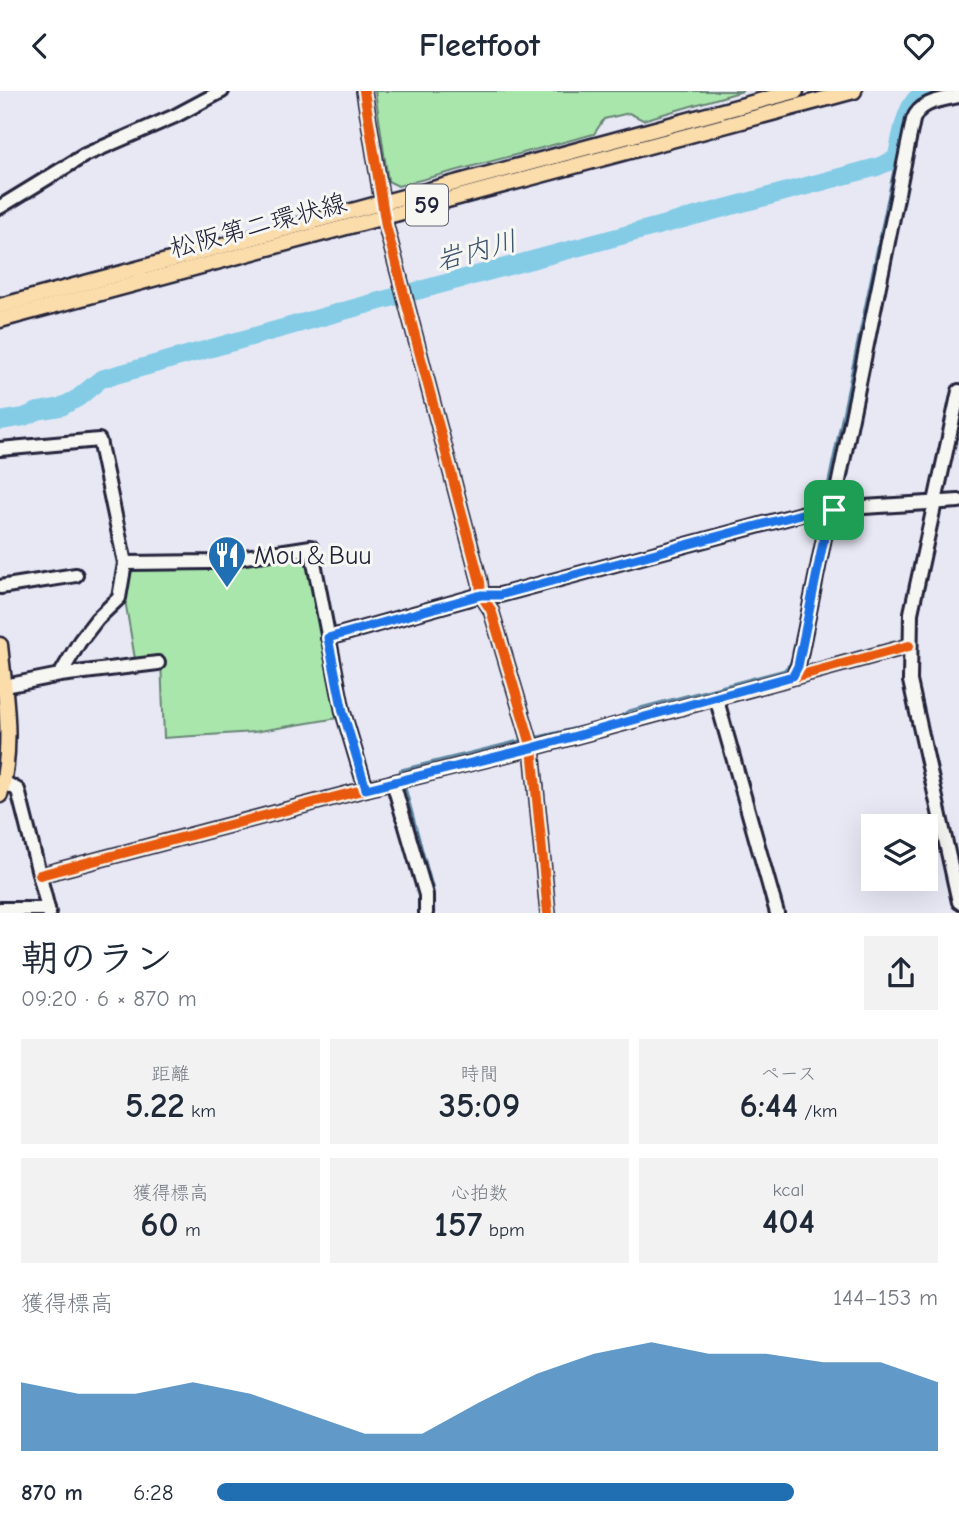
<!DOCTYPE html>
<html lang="ja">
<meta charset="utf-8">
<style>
body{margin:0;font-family:"Comic Neue","Klee One",sans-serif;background:#f2f2f3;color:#1f2937;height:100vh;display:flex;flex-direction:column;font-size:26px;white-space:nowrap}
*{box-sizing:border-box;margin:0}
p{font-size:23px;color:#747a83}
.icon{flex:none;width:38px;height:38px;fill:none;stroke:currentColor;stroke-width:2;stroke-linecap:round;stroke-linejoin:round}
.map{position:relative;height:822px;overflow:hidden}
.details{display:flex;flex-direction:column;background:#fff;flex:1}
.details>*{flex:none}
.fabs{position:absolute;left:861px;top:723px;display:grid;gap:14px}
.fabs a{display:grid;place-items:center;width:77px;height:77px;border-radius:0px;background:#fff;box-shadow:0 7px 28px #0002;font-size:35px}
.pin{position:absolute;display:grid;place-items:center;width:60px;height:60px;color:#fff;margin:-30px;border-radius:14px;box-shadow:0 4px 10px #0006}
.round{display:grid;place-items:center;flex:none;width:74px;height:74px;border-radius:0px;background:#f2f2f3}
.headline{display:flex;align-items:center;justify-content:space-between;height:119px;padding:0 21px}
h1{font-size:38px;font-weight:800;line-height:52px}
.metrics{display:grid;grid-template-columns:repeat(3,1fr);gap:10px;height:119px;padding:7px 21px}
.metrics div{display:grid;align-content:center;border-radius:0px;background:#f2f2f3;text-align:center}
.metrics b{font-size:35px;font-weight:800}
.metrics small{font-size:19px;font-weight:400}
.metrics p{font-size:19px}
.chart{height:196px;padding:14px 21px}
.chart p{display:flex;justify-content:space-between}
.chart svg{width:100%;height:126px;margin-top:7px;fill:#1f6fb2;opacity:.7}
ul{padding:0 21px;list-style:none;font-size:23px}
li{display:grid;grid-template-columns:112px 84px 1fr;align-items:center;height:52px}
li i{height:18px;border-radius:9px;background:#1f6fb2}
header{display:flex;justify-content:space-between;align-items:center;height:91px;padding:0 21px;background:#fff;font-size:32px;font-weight:800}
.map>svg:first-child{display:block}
.green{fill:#a9e6ac;stroke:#668474;stroke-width:2}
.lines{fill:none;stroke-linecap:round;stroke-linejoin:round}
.stream{stroke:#5d88a1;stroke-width:2.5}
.river{stroke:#84cce5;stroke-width:18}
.minor-casing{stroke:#22223b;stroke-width:18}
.major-casing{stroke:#22223b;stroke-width:19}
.minor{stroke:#f6f6f2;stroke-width:12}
.major{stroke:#fbddab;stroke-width:14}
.cycleway-casing{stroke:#f6f6f2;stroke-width:15}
.cycleway{stroke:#e8590c;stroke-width:10}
.route-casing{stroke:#fff;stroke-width:14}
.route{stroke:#1a73e8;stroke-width:9}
.labels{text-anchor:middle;stroke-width:6;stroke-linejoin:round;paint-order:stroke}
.shield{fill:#f6f6f2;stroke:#626272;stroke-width:2}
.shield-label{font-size:24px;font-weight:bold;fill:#22223b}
.street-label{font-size:26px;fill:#22223b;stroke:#f6f6f2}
.poi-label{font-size:26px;fill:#22223b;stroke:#f6f6f2;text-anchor:start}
.water-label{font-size:28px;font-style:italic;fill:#3f556e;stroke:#f6f6f2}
</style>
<header><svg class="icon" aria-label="back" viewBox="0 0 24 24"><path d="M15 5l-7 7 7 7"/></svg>Fleetfoot<svg class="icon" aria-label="heart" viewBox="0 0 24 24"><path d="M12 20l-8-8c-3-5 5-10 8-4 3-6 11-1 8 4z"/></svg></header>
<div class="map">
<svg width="959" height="822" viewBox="0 0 959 822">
<rect width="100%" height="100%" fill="#e8e8f5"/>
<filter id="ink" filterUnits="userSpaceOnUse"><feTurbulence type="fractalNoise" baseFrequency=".0143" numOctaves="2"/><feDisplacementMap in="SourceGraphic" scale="14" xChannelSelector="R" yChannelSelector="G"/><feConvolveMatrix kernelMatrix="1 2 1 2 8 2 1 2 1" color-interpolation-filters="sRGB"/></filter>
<g filter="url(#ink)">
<g class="green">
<path d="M375,0H743L643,29L629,22L604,28L594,43L398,95L388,90Z"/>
<path d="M306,461L338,627L254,641L164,647L161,568H135L124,503L126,479L133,474Z"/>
</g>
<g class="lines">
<g class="stream">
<path d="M824,413L896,68"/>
<path d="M533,647L618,627L628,620L784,579L790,573L794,562L822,423"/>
<path d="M402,686L400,679L526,648"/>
<path d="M404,692L433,798L434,822"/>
</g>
<path class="river" d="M0,330L24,326L38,320L61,316L78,307L101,288L383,209L877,76L896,68C902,46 904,6 929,0"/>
<defs>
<g id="minor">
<path d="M364,0L386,135L480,491L481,504L491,519L532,657L548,822"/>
<path d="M0,116L85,64L175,25L222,0"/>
<path d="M959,300L911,522L910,590L959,811"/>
<path d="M0,358L99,349L125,472L212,471L311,456L343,621L366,698"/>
<path d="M0,496L76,484"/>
<path d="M328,547L481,504H500L816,419L959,410"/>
<path d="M60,584L80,550L97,528L119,507L125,472"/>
<path d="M793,585L798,575L824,447L833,419L913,29C920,10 941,9 959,5"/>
<path d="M5,595L60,584L158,572"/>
<path d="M716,606L777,822"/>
<path d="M4,691L18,699L49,822"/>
<path d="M393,691L426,804V822"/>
<path d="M40,784L366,698L532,657L909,555"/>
<path d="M0,818H48"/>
</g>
<g id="major">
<path d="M0,215L796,0"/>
<path d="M0,229L854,0"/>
<path d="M0,554C5,603 14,656 0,704"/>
</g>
</defs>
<use href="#minor" class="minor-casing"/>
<use href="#major" class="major-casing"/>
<use href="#minor" class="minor"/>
<use href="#major" class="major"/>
<defs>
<g id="cycleway">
<path d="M364,0L386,135L480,491L481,504L491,519L532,657L548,822"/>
<path d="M40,784L366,698L532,657L909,555"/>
</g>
</defs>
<use href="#cycleway" class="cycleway-casing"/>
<use href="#cycleway" class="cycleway"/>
</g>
</g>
<g class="lines" filter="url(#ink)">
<defs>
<path id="route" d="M816,419H834L824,447L798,575L793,585L532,657L366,698L343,621L328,547L481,504H500Z"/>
</defs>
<use href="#route" class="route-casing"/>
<use href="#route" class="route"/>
</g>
<defs>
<symbol id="restaurant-pin" viewBox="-11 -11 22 30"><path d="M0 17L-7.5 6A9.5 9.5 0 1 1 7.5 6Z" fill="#1f6fb2" stroke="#f6f6f2"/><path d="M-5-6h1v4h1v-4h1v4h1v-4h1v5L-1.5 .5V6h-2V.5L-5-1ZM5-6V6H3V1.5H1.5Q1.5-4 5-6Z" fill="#fff"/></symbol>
</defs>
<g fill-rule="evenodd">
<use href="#restaurant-pin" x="205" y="442" width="44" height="60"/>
</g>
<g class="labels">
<rect class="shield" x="406" y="93.5" width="42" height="41" rx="5"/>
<g class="shield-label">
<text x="427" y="122">59</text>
</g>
<g class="street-label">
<text transform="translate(258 134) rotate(-15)" y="9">松阪第二環状線</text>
</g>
<g class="poi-label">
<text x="254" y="473">Mou＆Buu</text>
</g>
<g class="water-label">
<text transform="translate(476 159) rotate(-15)" y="10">岩内川</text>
</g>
</g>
</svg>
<div class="fabs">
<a><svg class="icon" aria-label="layers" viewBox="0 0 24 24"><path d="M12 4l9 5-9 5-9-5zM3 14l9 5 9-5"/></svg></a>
</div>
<div class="pin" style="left:834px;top:419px;background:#1e9e55"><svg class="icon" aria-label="arrive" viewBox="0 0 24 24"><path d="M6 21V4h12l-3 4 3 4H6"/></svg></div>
</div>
<section class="details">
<div class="headline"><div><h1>朝のラン</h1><p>09:20 · 6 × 870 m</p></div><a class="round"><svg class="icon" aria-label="share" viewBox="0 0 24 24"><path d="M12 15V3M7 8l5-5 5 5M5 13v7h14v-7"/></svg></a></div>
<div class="metrics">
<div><p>距離</p><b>5.22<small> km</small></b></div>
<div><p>時間</p><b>35:09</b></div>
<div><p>ペース</p><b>6:44<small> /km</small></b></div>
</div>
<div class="metrics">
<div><p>獲得標高</p><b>60<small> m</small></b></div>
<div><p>心拍数</p><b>157<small> bpm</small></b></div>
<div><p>kcal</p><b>404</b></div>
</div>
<div class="chart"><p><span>獲得標高</span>144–153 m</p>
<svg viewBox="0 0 160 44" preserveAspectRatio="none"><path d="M0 44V20L10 24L20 24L30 20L40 24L50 31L60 38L70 38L80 27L90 17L100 10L110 6L120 10L130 10L140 13L150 13L160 20V44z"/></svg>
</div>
<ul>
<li><b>870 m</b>6:28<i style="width:80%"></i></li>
</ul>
</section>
